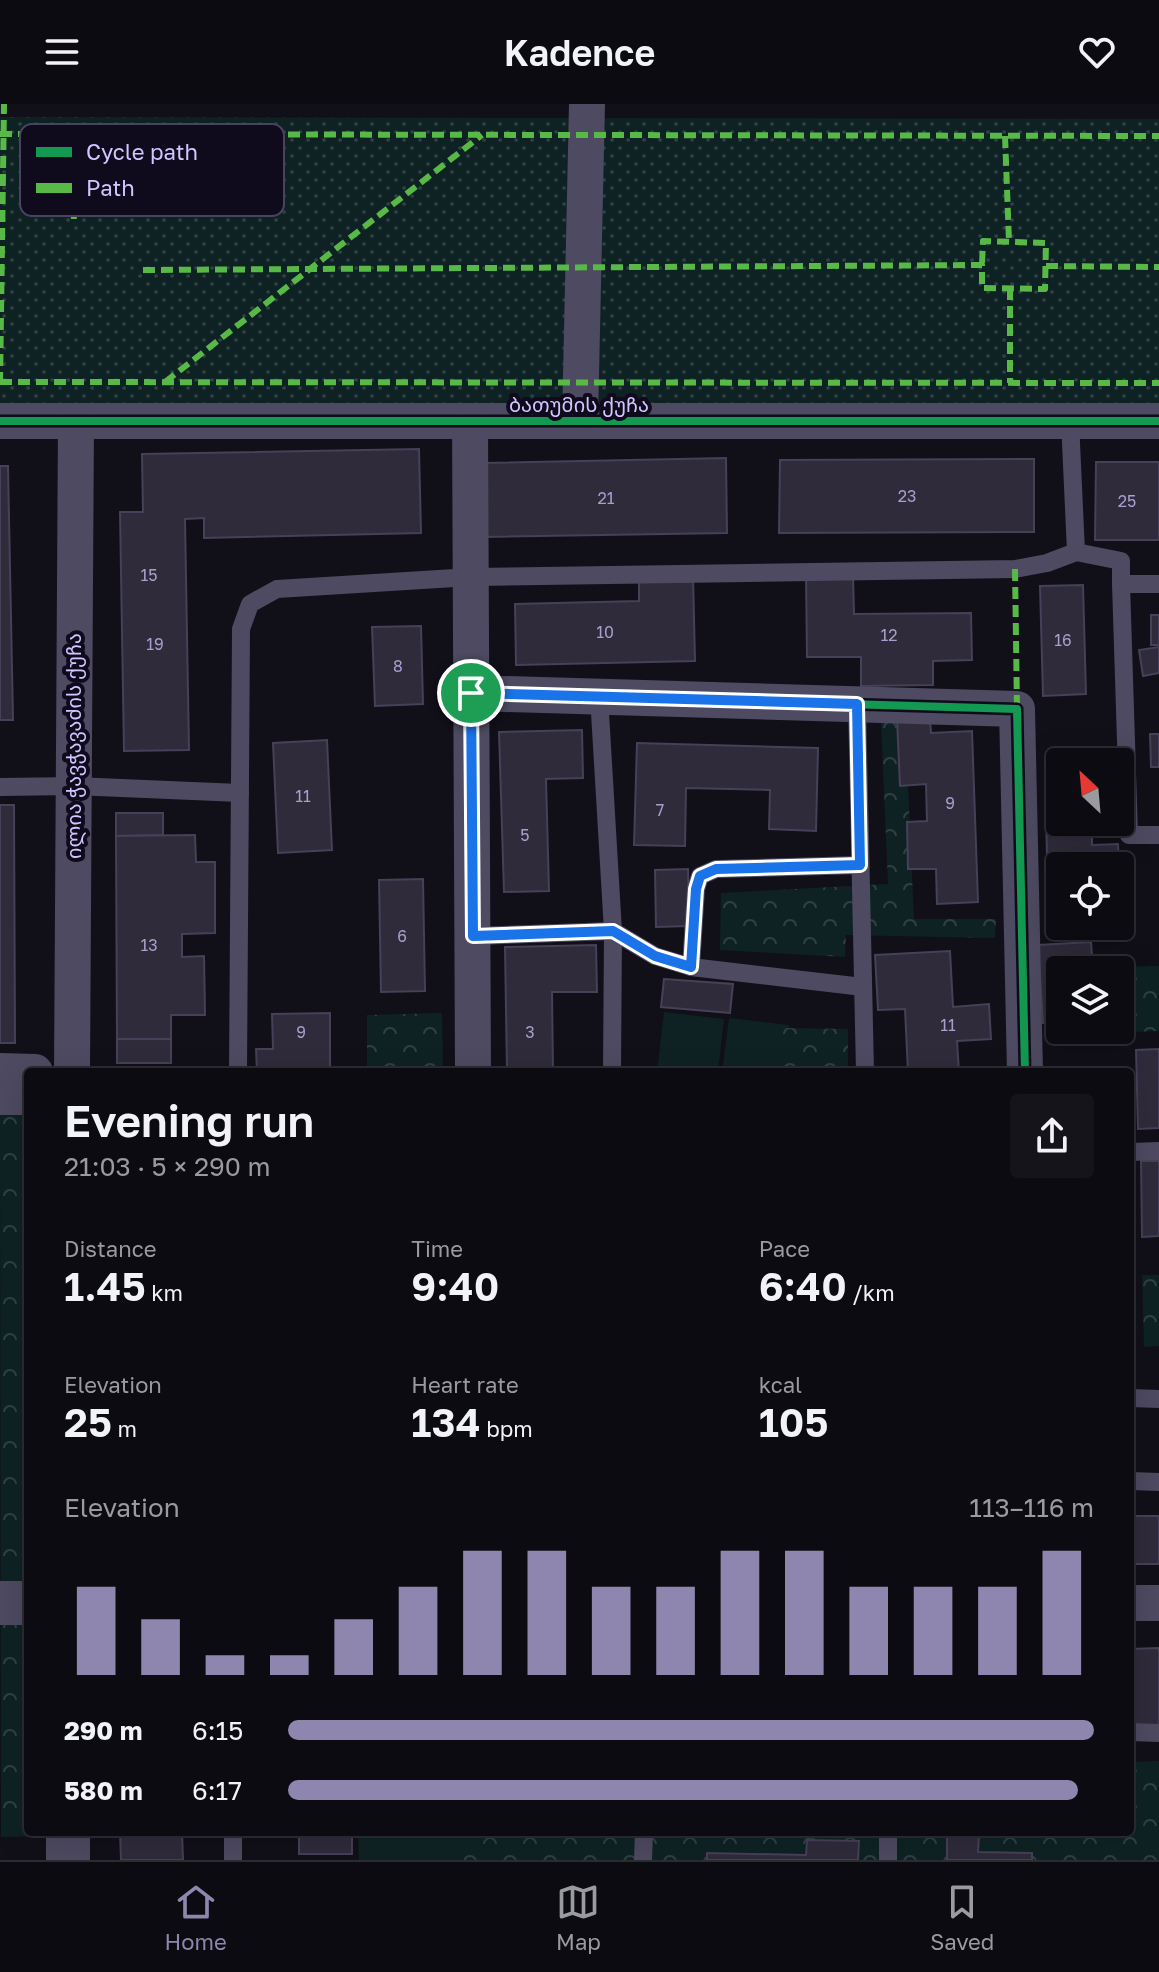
<!DOCTYPE html>
<meta charset="utf-8">
<style>
body{margin:0;font-family:"Golos Text","Noto Sans Georgian",sans-serif;background:#16141b;color:#f1f3f6;height:100vh;display:flex;flex-direction:column;font-size:30px;white-space:nowrap}
*{box-sizing:border-box;margin:0}
p{font-size:26px;color:#9a9b9f}
.icon{flex:none;width:44px;height:44px;fill:none;stroke:currentColor;stroke-width:2;stroke-linecap:round;stroke-linejoin:round}
.map{position:relative;flex:1;overflow:hidden}
.drawer{position:absolute;left:24px;top:964px;width:1110px;height:768px;display:flex;flex-direction:column;background:#0d0b12;border-radius:8px;box-shadow:0 8px 32px #0002,0 0 0 2px #2d2b32}
.drawer>*{flex:none}
.needle{width:52px;rotate:334deg}
.fabs{position:absolute;left:1046px;top:644px;display:grid;gap:16px}
.fabs a{display:grid;place-items:center;width:88px;height:88px;border-radius:8px;background:#0d0b12;box-shadow:0 8px 32px #0002,0 0 0 2px #2d2b32;font-size:40px}
.pin{position:absolute;display:grid;place-items:center;width:68px;height:68px;color:#fff;margin:-34px;border:4px solid #fff;border-radius:50%;box-shadow:0 2px 8px #0007}
.round{display:grid;place-items:center;flex:none;width:84px;height:84px;border-radius:8px;background:#16141b}
.headline{display:flex;align-items:center;justify-content:space-between;height:136px;padding:0 40px}
h1{font-size:44px;font-weight:600;line-height:60px}
.stats{display:grid;grid-template-columns:repeat(3,1fr);gap:12px;height:136px;padding:8px 40px}
.stats div{display:grid;align-content:center}
.stats b{font-size:40px;font-weight:600}
.stats small{font-size:22px;font-weight:400}
.stats p{font-size:22px}
.chart{height:224px;padding:16px 40px}
.chart p{display:flex;justify-content:space-between}
.chart svg{width:100%;height:144px;margin-top:8px;stroke:#8e86ae;stroke-width:6}
ul{padding:0 40px;list-style:none;font-size:26px}
li{display:grid;grid-template-columns:128px 96px 1fr;align-items:center;height:60px}
li i{height:20px;border-radius:10px;background:#8e86ae}
header{display:flex;justify-content:space-between;align-items:center;height:104px;padding:0 40px;background:#0d0b12;font-size:36px;font-weight:600}
.menu{display:flex;justify-content:space-around;align-items:center;height:112px;border-top:2px solid #2d2b32;background:#0d0b12;font-size:22px;color:#9a9b9f}
.menu a{display:grid;justify-items:center;gap:4px}
.menu .active{color:#8e86ae}
.map>svg:first-child{display:block}
.grass{fill:#0e2224}
.forest{fill:url(#forest-crowns)}
.park{fill:url(#park-dots)}
.building{fill:#2f2b3b;stroke:#464058;stroke-width:2}
.lines{fill:none;stroke-linecap:round;stroke-linejoin:round}
.service{stroke:#4d4a61;stroke-width:18}
.minor{stroke:#4d4a61;stroke-width:36}
.tertiary{stroke:#4d4a61;stroke-width:44}
.quiet{stroke:#58b947;stroke-width:6;stroke-dasharray:12 6;stroke-linecap:butt}
.cycleway-casing{stroke:#0f0b1c;stroke-width:13}
.cycleway{stroke:#139951;stroke-width:8}
.route-casing{stroke:#fff;stroke-width:16}
.route{stroke:#1a73e8;stroke-width:10}
.labels{text-anchor:middle;stroke-width:8;stroke-linejoin:round;paint-order:stroke}
.number-label{font-size:16px;fill:#a89fce}
.street-label{font-size:20px;fill:#d1c6ff;stroke:#0f0b1c}
.key{fill:#0f0b1c;stroke:#494360;stroke-width:2}
.key-label{font-size:22px;fill:#d1c6ff}
</style>
<header><svg class="icon" aria-label="menu" viewBox="0 0 24 24"><path d="M4 6h16M4 12h16M4 18h16"/></svg>Kadence<svg class="icon" aria-label="heart" viewBox="0 0 24 24"><path d="M12 20l-8-8c-3-5 5-10 8-4 3-6 11-1 8 4z"/></svg></header>
<div class="map">
<svg width="1159" height="1756" viewBox="0 0 1159 1756">
<defs>
<pattern id="forest-crowns" width="20" height="18" patternUnits="userSpaceOnUse" patternTransform="scale(2)"><rect width="20" height="18" fill="#0e2224"/><path d="M2 6a3 3 0 1 1 6 0M12 15a3 3 0 1 1 6 0" fill="none" stroke="#304145"/></pattern>
<pattern id="park-dots" width="8" height="8" patternUnits="userSpaceOnUse" patternTransform="scale(2)"><rect width="8" height="8" fill="#0e2224"/><path d="M2 2h.1M6 6h.1" fill="none" stroke="#304145" stroke-width="1.8" stroke-linecap="round"/></pattern>
</defs>
<rect width="100%" height="100%" fill="#110f18"/>
<g class="grass">
<path d="M664,908L724,915L718,968H657Z"/>
<path d="M729,914L789,921L783,968H722Z"/>
<path d="M358,1728H464V1756H359Z"/>
</g>
<g class="forest">
<path d="M905,615L914,815H996L995,834L846,831L845,853L720,846L721,789L888,780L881,617Z"/>
<path d="M1159,862V927L1106,929V926H1120V866H1104V863Z"/>
<path d="M442,909L443,968H367V911Z"/>
<path d="M782,924L848,925V968H782Z"/>
<path d="M0,1003H28V1728H36V1732L1,1733Z"/>
<path d="M1142,1171H1159V1242L1144,1243Z"/>
<path d="M1159,1657V1756H464V1728H1130V1658Z"/>
</g>
<path class="park" d="M0,13L1159,15V300H0Z"/>
<g class="building">
<path d="M419,345L421,429L204,434V414L185,415L189,646L124,647L120,408H143L142,350Z"/>
<path d="M726,354L727,429L485,433L484,359Z"/>
<path d="M1034,355V428L779,429L780,356Z"/>
<path d="M1096,358H1159V436H1095Z"/>
<path d="M0,362H8L13,616H0Z"/>
<path d="M806,471H853L854,510L971,509L972,556L933,557V581L861,582V553H807Z"/>
<path d="M693,472L695,557L516,561L515,500L639,497V473Z"/>
<path d="M1083,481L1086,590L1043,592L1040,482Z"/>
<rect x="1151" y="511" width="8" height="30"/>
<path d="M421,522L423,600L375,602L372,523Z"/>
<path d="M1159,543V569L1143,572L1139,546Z"/>
<path d="M930,614L931,629L972,627L978,798L937,800L936,765H908L907,718L927,717L926,680L900,682L897,615Z"/>
<path d="M582,626L583,674L546,675L549,787L504,788L499,628Z"/>
<path d="M1150,630H1159V663H1151Z"/>
<path d="M327,636L332,746L278,749L273,639Z"/>
<path d="M637,639L818,644L816,727L769,725L770,686L686,684L685,742L634,741Z"/>
<path d="M1045,674H1060V718H1092V741L1118,740L1119,762H1060V790H1048Z"/>
<path d="M0,701H14L15,939H0Z"/>
<path d="M116,709H163V731L116,732Z"/>
<path d="M195,731L196,758H215V829L182,830V853L204,852L205,911H171V935H117L116,732Z"/>
<path d="M688,765L689,822L656,823L655,766Z"/>
<path d="M423,775L425,887L381,888L379,776Z"/>
<path d="M1091,838L1093,866H1060V918L1043,919L1038,841Z"/>
<path d="M596,841L597,888H552L553,968H507L505,843Z"/>
<path d="M950,847L953,903L989,900L991,935L957,937L959,968H908L905,905L878,906L875,851Z"/>
<path d="M664,875L733,880L730,909L661,903Z"/>
<path d="M330,909V968H257L256,945H273L272,910Z"/>
<rect x="117" y="935" width="54" height="24"/>
<path d="M1159,945V1024L1138,1025L1136,946Z"/>
<path d="M1141,1057H1159V1132L1142,1133Z"/>
<rect x="1130" y="1412" width="29" height="48"/>
<path d="M1159,1544V1623H1130V1545Z"/>
<path d="M120,1728H182L183,1756H121Z"/>
<rect x="299" y="1728" width="53" height="22"/>
<path d="M947,1731L979,1732L978,1748L1032,1749V1756H947Z"/>
<path d="M807,1736L859,1737L858,1756H707V1749L806,1751Z"/>
</g>
<g class="lines">
<g class="service">
<path d="M1076,448L1121,457V480H1159"/>
<path d="M1121,480L1129,731H1159"/>
<path d="M599,592L613,827L612,968"/>
<path d="M857,600L865,968"/>
<path d="M0,683L74,682L240,689"/>
<path d="M473,832L613,827L655,852L691,863L863,883"/>
<path d="M691,863L696,785L700,772L716,765L860,761"/>
<path d="M238,968L241,525L250,500L277,485L471,473L1015,465L1047,459L1076,448L1070,317"/>
<path d="M1130,1048L1159,1047"/>
<path d="M1130,1294L1159,1295"/>
<path d="M1130,1377L1159,1378"/>
<path d="M1130,1628L1159,1629"/>
<path d="M233,1756V1728"/>
<path d="M643,1756L644,1728"/>
<path d="M888,1756V1728"/>
</g>
<g class="minor">
<path d="M0,317H1159"/>
<path d="M470,317L473,968"/>
<path d="M580,317L587,0"/>
<path d="M471,589L1017,605L1025,968"/>
<path d="M0,967L35,968"/>
<path d="M72,968L76,317"/>
<path d="M0,993H28"/>
<path d="M1130,1499H1159"/>
</g>
<g class="tertiary">
<path d="M0,1499H28"/>
<path d="M68,1756V1728"/>
</g>
<g class="quiet">
<path d="M0,30L1159,32"/>
<path d="M72,31L74,121"/>
<path d="M1005,32L1009,138"/>
<path d="M1046,162L1159,163"/>
<path d="M143,166L982,161V184L1045,185L1046,139L983,137L982,161"/>
<path d="M1010,184V279"/>
<path d="M0,278L1159,279"/>
<path d="M165,278L482,31"/>
<path d="M0,280L4,0"/>
<path d="M1015,465L1017,605"/>
</g>
<defs>
<g id="cycleway">
<path d="M0,317H1159"/>
<path d="M471,589L1017,605L1025,968"/>
</g>
</defs>
<use href="#cycleway" class="cycleway-casing"/>
<use href="#cycleway" class="cycleway"/>
</g>
<g class="lines">
<defs>
<path id="route" d="M471,589L857,600L860,761L716,765L700,772L696,785L691,863L655,852L613,827L473,832Z"/>
</defs>
<use href="#route" class="route-casing"/>
<use href="#route" class="route"/>
</g>
<g class="labels">
<g class="number-label">
<text x="907" y="398">23</text>
<text x="606" y="400">21</text>
<text x="1127" y="403">25</text>
<text x="149" y="477">15</text>
<text x="605" y="534">10</text>
<text x="889" y="537">12</text>
<text x="1063" y="542">16</text>
<text x="155" y="546">19</text>
<text x="398" y="568">8</text>
<text x="303" y="698">11</text>
<text x="950" y="705">9</text>
<text x="660" y="712">7</text>
<text x="525" y="737">5</text>
<text x="402" y="838">6</text>
<text x="149" y="847">13</text>
<text x="948" y="927">11</text>
<text x="301" y="934">9</text>
<text x="530" y="934">3</text>
</g>
<g class="street-label">
<text x="579" y="308">ბათუმის ქუჩა</text>
<text transform="translate(74 642) rotate(-90)" y="7">ილია ჭავჭავაძის ქუჩა</text>
</g>
</g>
<rect x="20" y="20" width="264" height="92" rx="12" class="key"/>
<rect x="36" y="43" width="36" height="10" fill="#139951"/>
<rect x="36" y="79" width="36" height="10" fill="#58b947"/>
<g class="key-label">
<text x="86" y="56">Cycle path</text>
<text x="86" y="92">Path</text>
</g>
</svg>
<div class="fabs">
<a><svg class="needle" viewBox="-14 -14 28 28"><path d="M0-13l5 13h-10z" fill="#e53935"/><path d="M0 13l5-13h-10z" fill="#9a9b9f"/></svg></a>
<a><svg class="icon" aria-label="locate" viewBox="0 0 24 24"><circle cx="12" cy="12" r="6"/><path d="M12 2v4M12 18v4M2 12h4M18 12h4"/></svg></a>
<a><svg class="icon" aria-label="layers" viewBox="0 0 24 24"><path d="M12 4l9 5-9 5-9-5zM3 14l9 5 9-5"/></svg></a>
</div>
<div class="pin" style="left:471px;top:589px;background:#1e9e55"><svg class="icon" aria-label="arrive" viewBox="0 0 24 24"><path d="M6 21V4h12l-3 4 3 4H6"/></svg></div>
<section class="drawer">
<div class="headline"><div><h1>Evening run</h1><p>21:03 · 5 × 290 m</p></div><a class="round"><svg class="icon" aria-label="share" viewBox="0 0 24 24"><path d="M12 15V3M7 8l5-5 5 5M5 13v7h14v-7"/></svg></a></div>
<div class="stats">
<div><p>Distance</p><b>1.45<small> km</small></b></div>
<div><p>Time</p><b>9:40</b></div>
<div><p>Pace</p><b>6:40<small> /km</small></b></div>
</div>
<div class="stats">
<div><p>Elevation</p><b>25<small> m</small></b></div>
<div><p>Heart rate</p><b>134<small> bpm</small></b></div>
<div><p>kcal</p><b>105</b></div>
</div>
<div class="chart"><p><span>Elevation</span>113–116 m</p>
<svg viewBox="0 0 160 44" preserveAspectRatio="none"><path d="M5 44V17M15 44V27M25 44V38M35 44V38M45 44V27M55 44V17M65 44V6M75 44V6M85 44V17M95 44V17M105 44V6M115 44V6M125 44V17M135 44V17M145 44V17M155 44V6"/></svg>
</div>
<ul>
<li><b>290 m</b>6:15<i style="width:100%"></i></li>
<li><b>580 m</b>6:17<i style="width:98%"></i></li>
</ul>
</section>
</div>
<nav class="menu">
<a class="active"><svg class="icon" aria-label="home" viewBox="0 0 24 24"><path d="M3 11l9-7 9 7M6 9v11h12V9"/></svg>Home</a>
<a><svg class="icon" aria-label="map" viewBox="0 0 24 24"><path d="M3 6l6-2 6 2 6-2v14l-6 2-6-2-6 2zM9 4v14M15 6v14"/></svg>Map</a>
<a><svg class="icon" aria-label="saved" viewBox="0 0 24 24"><path d="M7 4h10v16l-5-4-5 4z"/></svg>Saved</a>
</nav>
